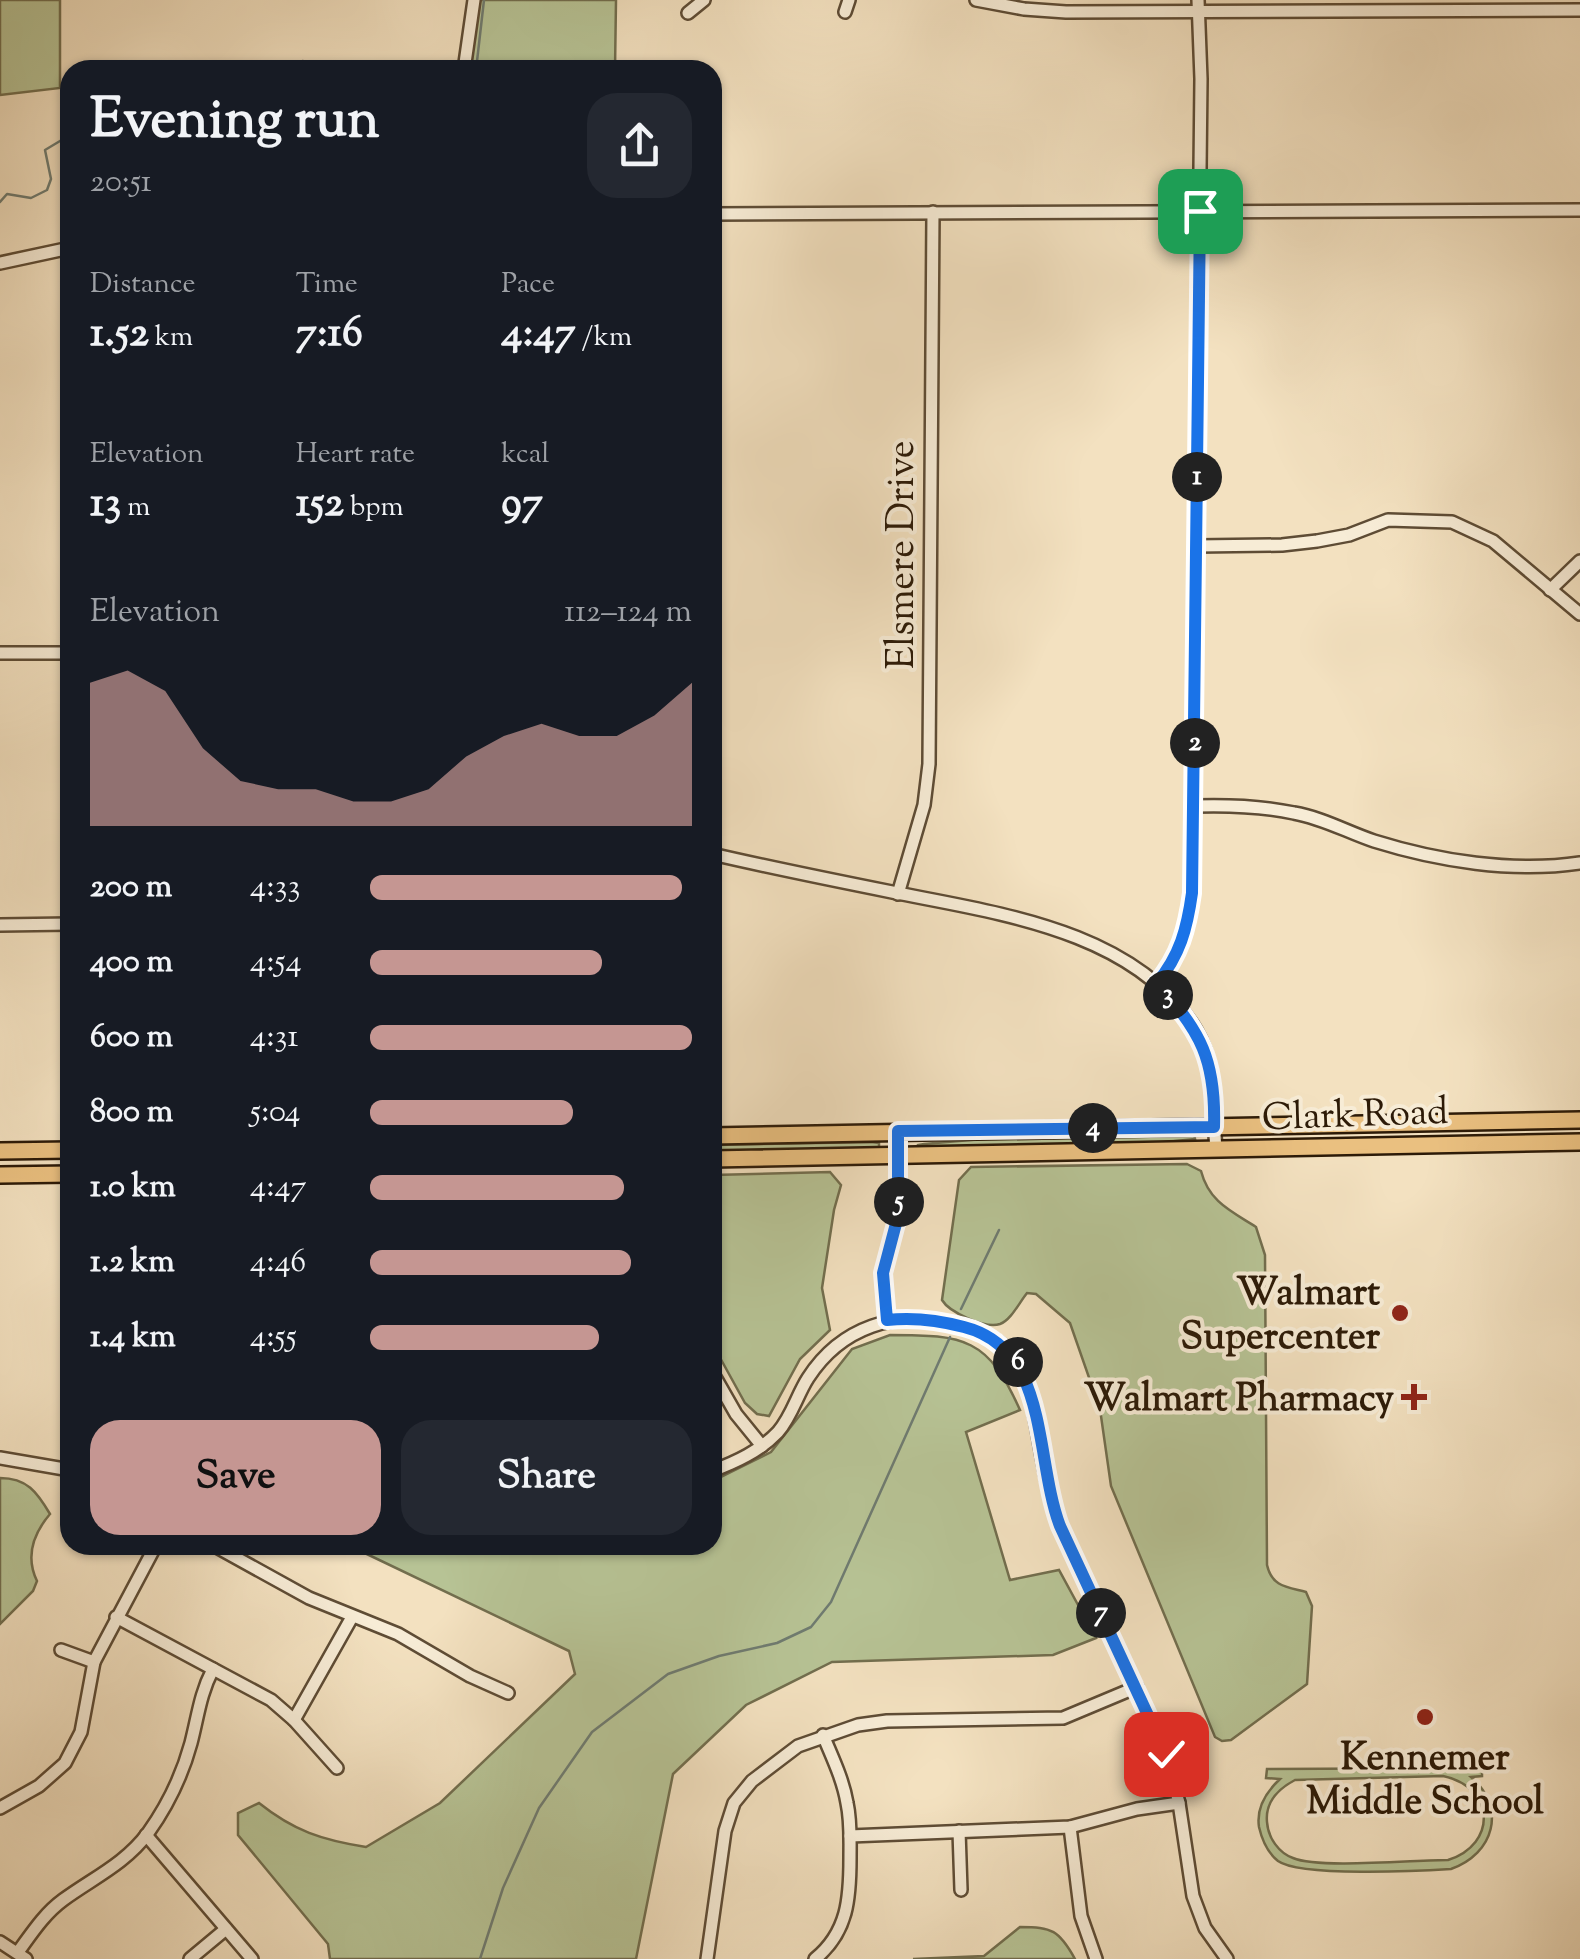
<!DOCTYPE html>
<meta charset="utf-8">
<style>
body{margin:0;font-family:"Sorts Mill Goudy",serif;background:#242831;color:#f1f3f6;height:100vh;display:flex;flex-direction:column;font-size:38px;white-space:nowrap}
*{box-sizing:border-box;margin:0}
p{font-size:32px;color:#9ea1a6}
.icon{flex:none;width:55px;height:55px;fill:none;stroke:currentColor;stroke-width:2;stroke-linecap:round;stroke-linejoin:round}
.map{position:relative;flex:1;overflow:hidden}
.side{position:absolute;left:60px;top:60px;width:662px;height:1495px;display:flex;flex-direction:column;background:#171b24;border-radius:30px;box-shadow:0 2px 8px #0004}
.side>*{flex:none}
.pin{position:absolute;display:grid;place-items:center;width:85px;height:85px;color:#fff;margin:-42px;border-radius:20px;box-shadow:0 5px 15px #0006}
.km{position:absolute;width:50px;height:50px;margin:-25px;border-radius:50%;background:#222;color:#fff;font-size:28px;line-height:50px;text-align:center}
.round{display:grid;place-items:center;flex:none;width:105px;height:105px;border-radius:30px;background:#242831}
.summary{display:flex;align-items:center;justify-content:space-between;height:170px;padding:0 30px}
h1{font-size:55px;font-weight:800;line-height:75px}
.stats{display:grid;grid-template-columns:repeat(3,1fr);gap:15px;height:170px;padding:10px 30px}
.stats div{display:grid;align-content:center}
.stats b{font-size:42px;font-weight:800}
.stats small{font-size:28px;font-weight:400}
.stats p{font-size:28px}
.chart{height:280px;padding:20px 30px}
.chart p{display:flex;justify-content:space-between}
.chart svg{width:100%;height:180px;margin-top:10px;fill:#c59692;opacity:.7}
.primary-button{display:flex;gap:20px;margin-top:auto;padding:20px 30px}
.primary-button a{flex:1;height:115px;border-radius:30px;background:#c59692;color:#111;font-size:40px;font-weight:800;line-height:115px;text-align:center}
.primary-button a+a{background:#242831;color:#f1f3f6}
ul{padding:0 30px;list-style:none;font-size:32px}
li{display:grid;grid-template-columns:160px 120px 1fr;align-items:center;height:75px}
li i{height:25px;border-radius:12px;background:#c59692}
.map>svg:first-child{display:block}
.green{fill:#b7c395;stroke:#726e4e;stroke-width:2.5;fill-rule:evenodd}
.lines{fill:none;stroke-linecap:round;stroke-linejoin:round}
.stream{stroke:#6f7b70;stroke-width:2.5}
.minor-casing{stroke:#5e4c35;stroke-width:16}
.major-casing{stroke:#2c1a07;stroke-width:20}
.minor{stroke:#f7ecd6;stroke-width:11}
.major{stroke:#eac080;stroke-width:15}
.route-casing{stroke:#fff;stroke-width:20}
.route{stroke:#1a73e8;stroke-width:12}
.poi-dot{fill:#8f2418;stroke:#f7ecd6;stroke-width:4}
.labels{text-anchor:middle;stroke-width:8;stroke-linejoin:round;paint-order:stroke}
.street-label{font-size:38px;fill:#2c1a07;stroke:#f7ecd6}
.poi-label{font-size:38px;font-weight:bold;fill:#2c1a07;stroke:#f7ecd6;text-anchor:end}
</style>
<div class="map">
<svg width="1580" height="1959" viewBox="0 0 1580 1959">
<rect width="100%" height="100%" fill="#f3e1c0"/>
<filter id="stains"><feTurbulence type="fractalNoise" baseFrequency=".002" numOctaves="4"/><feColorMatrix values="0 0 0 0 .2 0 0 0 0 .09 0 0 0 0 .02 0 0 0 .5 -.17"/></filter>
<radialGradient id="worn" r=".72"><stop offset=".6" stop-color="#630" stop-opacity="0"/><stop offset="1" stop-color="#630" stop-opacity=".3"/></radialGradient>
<g class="green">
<path d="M0,0H60V88L0,95Z"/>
<path d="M480,0H616L615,70H468Z"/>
<path d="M1194,1134L1195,1139L1137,1145L918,1149V1145L924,1144L994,1138Z"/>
<path d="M871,1142L879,1143V1150L713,1155L712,1145Z"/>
<path d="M1187,1164L1201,1171C1209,1202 1231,1211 1256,1227L1265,1255L1267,1565C1272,1587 1287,1587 1306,1592L1312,1606L1307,1684L1231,1740L1222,1741L1215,1737L1111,1486L1100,1409L1070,1323L1036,1294L1027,1293C1019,1303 1011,1320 1000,1324C985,1329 949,1312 942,1300L959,1180L971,1167Z"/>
<path d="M830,1172L841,1185L834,1210L822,1288L830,1330L800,1359L769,1416L757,1414L745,1403L713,1345V1175Z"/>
<path d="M890,1335C965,1335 988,1338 1020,1410L966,1432L1010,1580L1059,1570L1096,1638L1053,1655L832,1662L746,1705L673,1774L636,1959H330L328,1944L238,1835V1813L259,1803C294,1831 322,1840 366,1847L440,1803L575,1674L569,1651L348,1545H712L713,1481L771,1452L852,1349Z"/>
<path d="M0,1478C27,1478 37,1492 50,1514C33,1534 25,1556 37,1581L33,1591L0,1624Z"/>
<path d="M1482,1768V1776L1471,1777C1507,1808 1494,1854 1451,1869C1420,1871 1300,1877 1278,1861C1268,1853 1262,1840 1259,1827C1256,1807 1266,1792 1280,1779L1266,1778L1267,1769ZM1443,1776C1495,1787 1498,1844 1448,1860C1414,1860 1319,1869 1293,1858C1279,1853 1268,1838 1267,1822C1265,1802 1278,1789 1295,1780Z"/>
<path d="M1020,1927C1052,1927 1059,1930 1075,1959H913L984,1956Z"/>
</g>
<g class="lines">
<g class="stream">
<path d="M284,70L303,61"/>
<path d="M476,70L484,0"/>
<path d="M0,202L7,194L31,198L47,190L51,179L45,150L70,135"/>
<path d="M961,1309L999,1230"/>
<path d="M480,1959L503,1888L539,1808L592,1732L668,1674L719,1656L777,1643L811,1627L831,1602L950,1337"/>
</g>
<defs>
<g id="minor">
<path d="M976,0L1024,9L1066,12L1580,10"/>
<path d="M845,12L849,0"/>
<path d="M688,13L704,0"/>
<path d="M464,70L474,0"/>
<path d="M712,214L1580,210"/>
<path d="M0,263L70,248"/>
<path d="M1197,546L1282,545L1317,541L1349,535L1388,520L1452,522L1493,541L1580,614"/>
<path d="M1550,590L1580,561"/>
<path d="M0,653H70"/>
<path d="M1195,806C1228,805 1261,806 1294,813C1323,818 1347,832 1374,841C1438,861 1513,873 1580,863"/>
<path d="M712,854C772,868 832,880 892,892C996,913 1136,930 1196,1030C1218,1067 1212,1108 1216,1149"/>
<path d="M898,894L924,805L929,764L933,212"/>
<path d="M0,925L70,924"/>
<path d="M1157,983C1180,954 1187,929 1192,893L1201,79L1198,0"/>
<path d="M887,1320L883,1273L898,1216V1131"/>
<path d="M712,1372L736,1414L762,1446"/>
<path d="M0,1458L70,1470"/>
<path d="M712,1471C736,1462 760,1451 778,1432C792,1416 797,1395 808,1378C841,1327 896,1309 955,1324C983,1331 1009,1342 1022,1370C1031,1388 1033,1409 1037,1429C1043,1462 1048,1494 1060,1526L1166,1754L1179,1803L1193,1896L1205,1928L1227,1959"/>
<path d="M213,1545L309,1598L398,1634L470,1676L508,1693"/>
<path d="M116,1617L271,1700L294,1720L337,1768"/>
<path d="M61,1650L94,1662"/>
<path d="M294,1720L352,1617"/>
<path d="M0,1808L39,1786L65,1763L81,1732L94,1662L156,1545"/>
<path d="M1070,1827L1081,1916L1096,1959"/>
<path d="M959,1831L961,1890"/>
<path d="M146,1835L252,1959"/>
<path d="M850,1836L1070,1827L1137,1809L1179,1803"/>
<path d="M0,1942L26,1959"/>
<path d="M18,1952C32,1933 44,1914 63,1900C93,1878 125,1864 148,1833C168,1805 182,1776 191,1743C198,1716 200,1694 213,1669"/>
<path d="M190,1959L226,1929"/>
<path d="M707,1959L725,1831L734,1803L752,1781L798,1746L858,1725L887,1721L1063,1718L1137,1687"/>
<path d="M815,1959C848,1932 850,1898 850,1858C850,1840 851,1821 847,1803C843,1779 832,1757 823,1735"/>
</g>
<g id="major">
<path d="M712,1136L1580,1120"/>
<path d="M0,1151L70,1150"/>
<path d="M712,1159L1580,1142"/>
<path d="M0,1175L70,1174"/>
</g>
</defs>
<use href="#minor" class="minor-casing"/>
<use href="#major" class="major-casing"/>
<use href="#minor" class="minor"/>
<use href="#major" class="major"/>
</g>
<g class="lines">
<defs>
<path id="route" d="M1166,1754L1060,1526C1034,1457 1050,1349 964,1327C938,1320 914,1317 887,1320L883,1273L898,1216V1131L1214,1127C1216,1061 1201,1031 1157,983C1180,955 1187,929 1192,893L1200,211"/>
</defs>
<use href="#route" class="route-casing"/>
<use href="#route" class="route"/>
</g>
<g class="poi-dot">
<circle cx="1400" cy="1313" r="10"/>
<path d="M1409 1382h10v10h10v10h-10v10h-10v-10h-10v-10h10z"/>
<circle cx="1425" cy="1717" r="10"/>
</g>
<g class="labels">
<g class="street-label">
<text transform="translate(900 555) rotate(-90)" y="13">Elsmere Drive</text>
<text transform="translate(1355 1113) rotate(-2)" y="13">Clark Road</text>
</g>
<g class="poi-label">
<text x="1380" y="1304">Walmart<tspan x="1380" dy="44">Supercenter</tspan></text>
<text x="1394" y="1410">Walmart Pharmacy</text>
<text x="1425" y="1769" text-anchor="middle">Kennemer<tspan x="1425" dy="44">Middle School</tspan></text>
</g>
</g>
<rect width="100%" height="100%" filter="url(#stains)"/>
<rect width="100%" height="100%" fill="url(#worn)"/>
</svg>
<div class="pin" style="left:1200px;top:211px;background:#1e9e55"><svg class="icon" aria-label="arrive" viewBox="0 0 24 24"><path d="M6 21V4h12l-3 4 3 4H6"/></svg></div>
<div class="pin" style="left:1166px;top:1754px;background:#d93025"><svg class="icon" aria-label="check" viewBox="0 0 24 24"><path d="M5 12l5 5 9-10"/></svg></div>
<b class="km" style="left:1197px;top:477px">1</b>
<b class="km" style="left:1195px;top:743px">2</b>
<b class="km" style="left:1168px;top:995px">3</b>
<b class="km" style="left:1093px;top:1128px">4</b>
<b class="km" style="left:899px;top:1202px">5</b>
<b class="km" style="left:1018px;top:1362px">6</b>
<b class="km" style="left:1101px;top:1613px">7</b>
<section class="side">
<div class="summary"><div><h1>Evening run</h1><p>20:51</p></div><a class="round"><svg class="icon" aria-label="share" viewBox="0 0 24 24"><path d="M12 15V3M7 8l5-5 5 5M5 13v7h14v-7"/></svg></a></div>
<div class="stats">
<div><p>Distance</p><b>1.52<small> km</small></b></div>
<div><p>Time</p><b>7:16</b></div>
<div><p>Pace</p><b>4:47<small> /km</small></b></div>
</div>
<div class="stats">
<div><p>Elevation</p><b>13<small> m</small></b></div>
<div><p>Heart rate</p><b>152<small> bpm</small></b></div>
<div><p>kcal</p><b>97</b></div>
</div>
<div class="chart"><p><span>Elevation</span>112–124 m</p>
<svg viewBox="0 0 160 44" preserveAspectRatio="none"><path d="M0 44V9L10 6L20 11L30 25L40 33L50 35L60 35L70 38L80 38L90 35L100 27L110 22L120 19L130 22L140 22L150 17L160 9V44z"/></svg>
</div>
<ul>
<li><b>200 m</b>4:33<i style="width:97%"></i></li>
<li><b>400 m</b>4:54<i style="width:72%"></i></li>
<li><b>600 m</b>4:31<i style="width:100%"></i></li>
<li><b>800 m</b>5:04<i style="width:63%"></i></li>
<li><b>1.0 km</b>4:47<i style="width:79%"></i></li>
<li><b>1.2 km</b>4:46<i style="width:81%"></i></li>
<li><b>1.4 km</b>4:55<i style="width:71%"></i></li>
</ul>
<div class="primary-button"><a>Save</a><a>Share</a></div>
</section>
</div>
